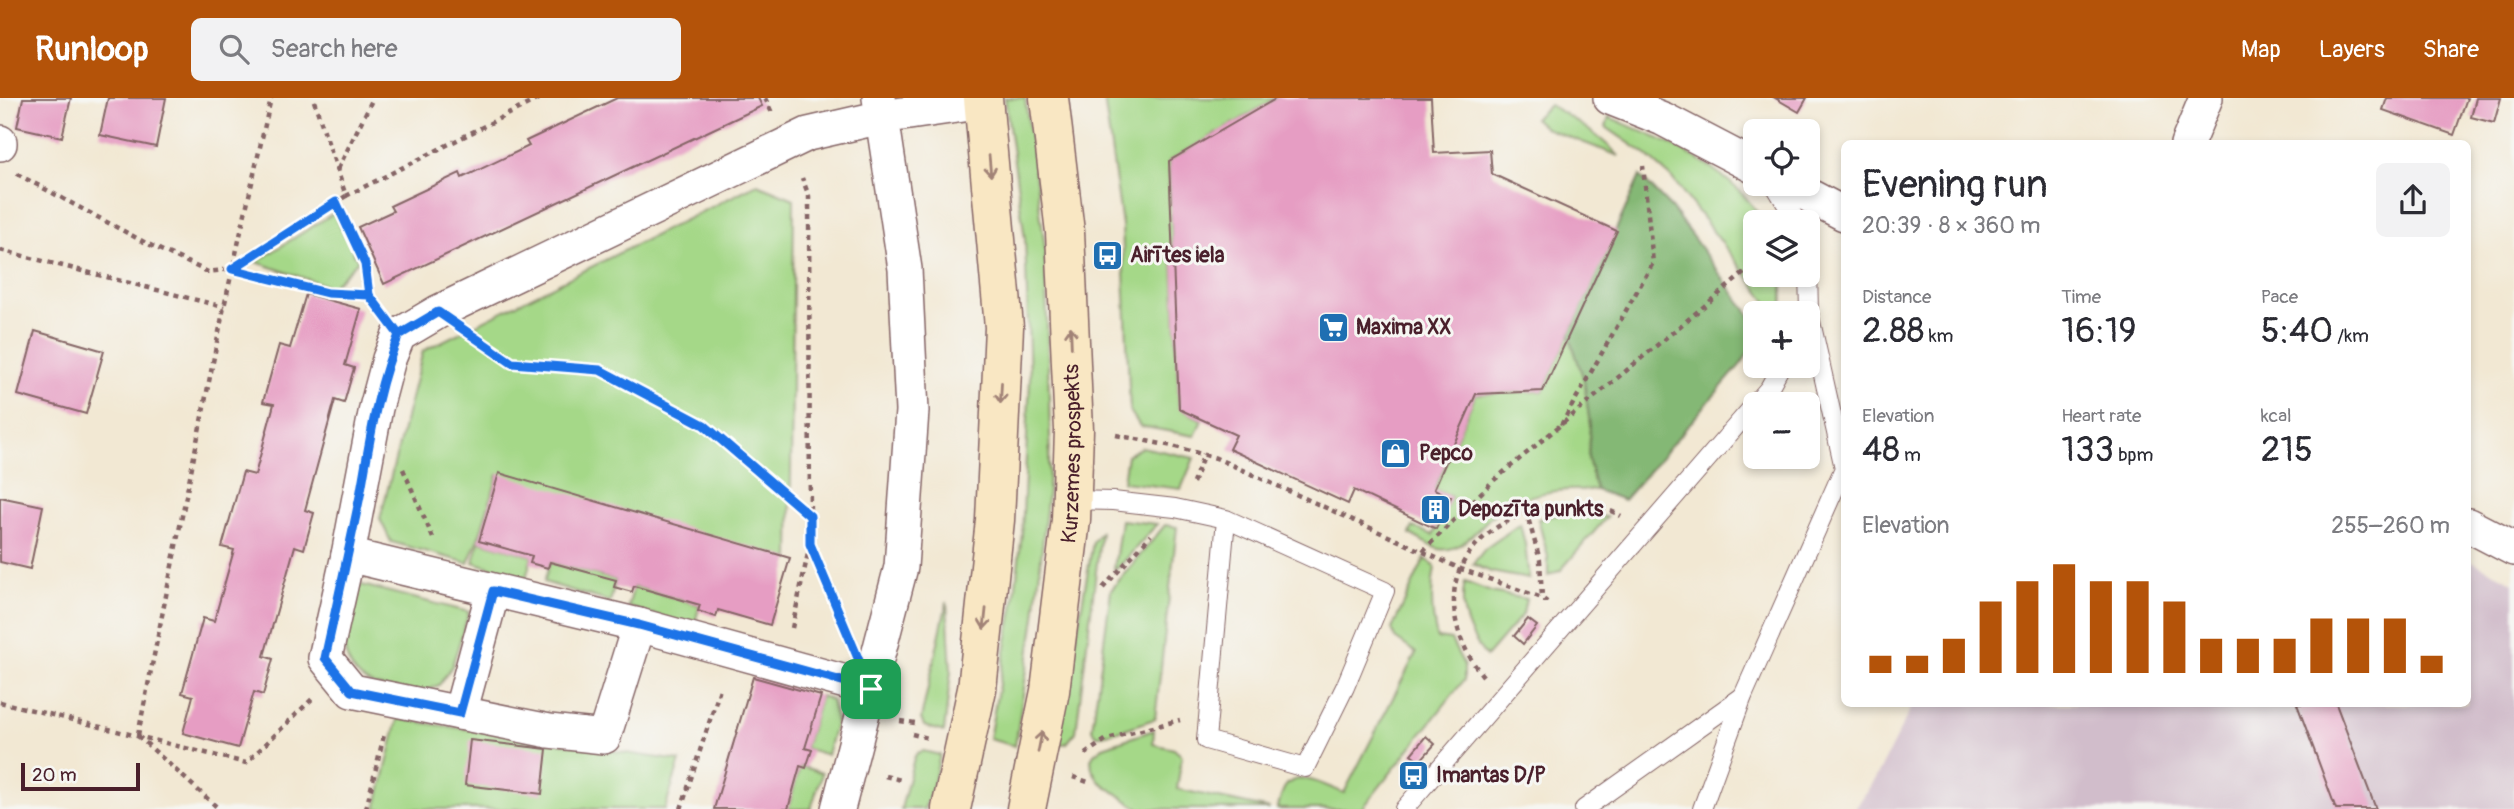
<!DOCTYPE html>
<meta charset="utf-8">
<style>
body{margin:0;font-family:Pangolin,sans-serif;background:#f2f2f3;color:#2b2b33;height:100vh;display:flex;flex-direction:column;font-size:26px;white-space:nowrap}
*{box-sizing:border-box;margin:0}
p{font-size:23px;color:#7c7c81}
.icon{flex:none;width:38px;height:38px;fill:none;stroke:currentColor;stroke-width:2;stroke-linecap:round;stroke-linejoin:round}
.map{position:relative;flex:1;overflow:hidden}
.drawer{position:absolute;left:1841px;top:42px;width:630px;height:567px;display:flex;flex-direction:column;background:#fff;border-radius:10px;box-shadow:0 4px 10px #0003}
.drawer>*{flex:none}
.tools{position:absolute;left:1743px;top:21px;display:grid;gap:14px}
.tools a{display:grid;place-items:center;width:77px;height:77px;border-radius:10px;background:#fff;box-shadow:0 4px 10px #0003;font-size:35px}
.scale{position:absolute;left:21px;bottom:18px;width:119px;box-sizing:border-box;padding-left:7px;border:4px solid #4a1f2b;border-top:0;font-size:19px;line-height:24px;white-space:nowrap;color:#4a1f2b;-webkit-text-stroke:5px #f6f6f2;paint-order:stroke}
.pin{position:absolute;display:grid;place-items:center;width:60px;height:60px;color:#fff;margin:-30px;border-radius:14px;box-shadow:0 4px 10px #0006}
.round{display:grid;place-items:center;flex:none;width:74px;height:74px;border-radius:10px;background:#f2f2f3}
.head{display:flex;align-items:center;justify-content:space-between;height:119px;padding:0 21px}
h1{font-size:38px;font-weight:600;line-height:52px}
.stats{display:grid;grid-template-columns:repeat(3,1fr);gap:10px;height:119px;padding:7px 21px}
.stats div{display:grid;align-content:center}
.stats b{font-size:35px;font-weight:600}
.stats small{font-size:19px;font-weight:400}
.stats p{font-size:19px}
.chart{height:196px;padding:14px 21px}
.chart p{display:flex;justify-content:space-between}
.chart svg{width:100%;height:126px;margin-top:7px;stroke:#b45309;stroke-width:6}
header{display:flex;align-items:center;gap:42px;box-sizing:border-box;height:98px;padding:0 35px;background:#b45309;color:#fff}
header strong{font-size:33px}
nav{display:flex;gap:38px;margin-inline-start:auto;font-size:24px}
.search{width:490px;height:63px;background:#f2f2f3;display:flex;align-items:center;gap:18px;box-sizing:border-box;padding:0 24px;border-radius:10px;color:#7c7c81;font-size:26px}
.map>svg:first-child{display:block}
.industrial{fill:#d1bdcb}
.green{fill:#a5d888;stroke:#787c5a;stroke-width:2}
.forest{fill:#84b874;stroke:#676c50;stroke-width:2}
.building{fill:#e69dc3}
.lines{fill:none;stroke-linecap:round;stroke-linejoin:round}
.lane-casing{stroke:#856566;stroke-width:20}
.street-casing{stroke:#856566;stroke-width:36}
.secondary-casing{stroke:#856566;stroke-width:41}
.path{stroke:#856566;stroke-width:4.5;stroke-dasharray:5 5;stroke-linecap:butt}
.lane{stroke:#fff;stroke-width:18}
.street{stroke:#fff;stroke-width:33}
.secondary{stroke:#f9e7c3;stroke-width:38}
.oneway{stroke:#a28377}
.route-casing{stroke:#fff;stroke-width:14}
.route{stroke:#1a73e8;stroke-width:9}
.labels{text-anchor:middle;stroke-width:6;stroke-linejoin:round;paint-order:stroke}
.poi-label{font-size:21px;font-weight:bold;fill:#4a1f2b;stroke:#f6f6f2;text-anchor:start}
.street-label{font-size:21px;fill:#4a1f2b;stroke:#f6f6f2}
</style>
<header>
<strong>Runloop</strong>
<div class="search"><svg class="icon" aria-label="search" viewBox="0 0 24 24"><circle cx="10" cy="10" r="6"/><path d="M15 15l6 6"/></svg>Search here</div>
<nav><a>Map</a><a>Layers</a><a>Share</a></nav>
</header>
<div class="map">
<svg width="2514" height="711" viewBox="0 0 2514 711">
<rect width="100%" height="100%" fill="#f6f6f2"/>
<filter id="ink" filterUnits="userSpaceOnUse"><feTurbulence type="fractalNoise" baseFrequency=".0143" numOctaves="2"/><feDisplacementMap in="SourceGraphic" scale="14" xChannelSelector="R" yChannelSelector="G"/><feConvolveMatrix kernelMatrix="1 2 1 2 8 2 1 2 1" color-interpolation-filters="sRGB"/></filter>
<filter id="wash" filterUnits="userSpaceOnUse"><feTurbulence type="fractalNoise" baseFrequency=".00686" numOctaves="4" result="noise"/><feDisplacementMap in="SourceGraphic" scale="28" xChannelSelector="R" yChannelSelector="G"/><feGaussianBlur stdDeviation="1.57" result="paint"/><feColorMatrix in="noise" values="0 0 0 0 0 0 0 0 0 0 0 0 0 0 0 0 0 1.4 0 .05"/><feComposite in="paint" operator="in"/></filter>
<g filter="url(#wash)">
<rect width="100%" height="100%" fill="#f2e8d3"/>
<path class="industrial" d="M2468,461L2514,485V711H1855L1878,676L1913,606H2468Z"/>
<g class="green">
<path d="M1005,0H1025L1045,150L1050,339L1048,392L1035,519L1015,648L989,641L1014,505L1022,435L1030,281L1025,141Z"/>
<path d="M1104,0H1277L1169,63L1179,310L1202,322L1195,338L1140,328L1130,313L1122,127Z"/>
<path d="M1550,7C1575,22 1599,37 1619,58L1545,30L1534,20Z"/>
<path d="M1609,19C1668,45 1729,67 1764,124H1755V177H1783V215H1776L1671,79L1645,56L1606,29Z"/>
<path d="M757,86L794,101L790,461L498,377L480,436L468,465L391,444L380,421L423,253Z"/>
<path d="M334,115L358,163L331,189L256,164Z"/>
<path d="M1569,236L1584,282L1590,327L1588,360L1596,392C1569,391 1541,392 1516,404C1510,407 1502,410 1497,414C1480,426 1462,456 1439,451C1430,449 1418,440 1410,436L1413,429L1433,437L1451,399L1434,391L1476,296L1543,293Z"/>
<path d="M1142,349L1194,360L1181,391L1123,384L1127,357Z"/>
<path d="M1579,415L1607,419L1561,472L1548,478V459L1538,421L1556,417Z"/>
<path d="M1121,422L1157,426L1119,469L1114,471Z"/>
<path d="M1520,426L1525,446L1529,481L1491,474L1473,466L1485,451Z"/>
<path d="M1165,427L1177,429L1155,621C1140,625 1111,638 1097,637L1092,632L1111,492Z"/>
<path d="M1101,433L1076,634L1067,645L1057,647L1093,444Z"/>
<path d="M479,443L532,458L526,480L473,464Z"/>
<path d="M1425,460L1435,469C1430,494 1431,515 1437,540L1451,542L1464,567V582L1362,711H1277C1280,704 1281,695 1285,689C1298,670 1329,690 1344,695L1416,555L1395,540L1392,531Z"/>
<path d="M550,464L616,482L610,504L544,484Z"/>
<path d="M1465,484L1491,494L1526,501L1523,516L1486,559C1469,536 1458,513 1465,484Z"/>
<path d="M358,486L469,514L452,568L439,587L419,597C405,594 376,590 365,583C329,557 349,520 358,486Z"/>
<path d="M634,488L700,507L694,528L628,509Z"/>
<path d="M947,504L951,573L944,634L924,628L921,621Z"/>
<path d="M821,598L831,602L836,623L827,657L805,650Z"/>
<path d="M398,621L680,663L665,711H376Z"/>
<path d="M1154,632L1153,646L1174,651L1182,658L1177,691L1270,711H1139L1099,683L1092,671L1091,661L1094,656L1103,649Z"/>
<path d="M923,653L940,657L933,688L924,711H901L914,660L917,655Z"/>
<path d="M800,668L822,675L811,711H788Z"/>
</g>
<path class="forest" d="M1640,78L1672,111L1755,224V244L1742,265L1624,402L1596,392L1588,360L1590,327L1584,282L1569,236Z"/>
<g id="blocks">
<g class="building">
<path d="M23,0H71L62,39L17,29Z"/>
<path d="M108,0H166L156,49L100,37Z"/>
<path d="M617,0H758L762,8L384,186L358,129L393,113L390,108L460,75L462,80L529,48L526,43Z"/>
<path d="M1277,0H1431L1434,55L1490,52L1492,76L1617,133L1543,293L1476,296L1434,391L1451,399L1436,431L1354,392L1348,406L1229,351L1236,337L1179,311L1169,63Z"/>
<path d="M1775,0H1807L1799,14Z"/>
<path d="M2387,0H2467L2454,37L2383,12Z"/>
<path d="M2476,0H2501L2494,25L2471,19Z"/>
<path d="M306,196L361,211L345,267L354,270L344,305L335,302L305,412L314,415L304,451L295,448L264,558L273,561L263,597L254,594L238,650L183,635L193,598L182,595L203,520L214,523L234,452L222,449L243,374L255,377L274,306L263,304L279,247L290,250Z"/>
<path d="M35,233L104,253L86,316L18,297Z"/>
<path d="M499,375L790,460L770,527L718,512L716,519L698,513L700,507L634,488L632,494L614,489L616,482L550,464L548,470L530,465L532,458L479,443Z"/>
<path d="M0,399L43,408L30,471L0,464Z"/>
<path d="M1528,521L1537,528L1523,546L1514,538Z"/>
<path d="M753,579L821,598L805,650L812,652L806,670L800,668L788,711H714Z"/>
<path d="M2297,606H2336L2376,711H2336Z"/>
<path d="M1426,638L1435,646L1420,663L1411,656Z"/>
<path d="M470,642L547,651L542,696L465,687Z"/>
</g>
</g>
</g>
<g filter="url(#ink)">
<use href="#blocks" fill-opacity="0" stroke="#856566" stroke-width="2"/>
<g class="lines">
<defs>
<g id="lane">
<path d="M1774,86L1797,124"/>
<path d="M1071,402L1113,403L1175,410L1226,421L1385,493L1345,589L1305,670L1206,642L1226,421"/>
<path d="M1404,711L1769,290L1781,268"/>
<path d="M1584,711L1743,598"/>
<path d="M1702,711L1743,598L1844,370L1809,215L1808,171"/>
</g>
<g id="street">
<path d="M1610,0L1663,21L1755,69"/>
<path d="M0,44V46"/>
<path d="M2187,46L2206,0"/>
<path d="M1787,86L1844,116"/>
<path d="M2468,427L2514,451"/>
<path d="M348,457L639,527L871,591"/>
<path d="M493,493L460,615L352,593L325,560L348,457L376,310L389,261L399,237L438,214L808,36L882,19L879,0"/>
<path d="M460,615L549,633L604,639L639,527"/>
<path d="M838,711L901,469L912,313L905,171L882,19L984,4"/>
</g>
<g id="secondary">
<path d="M951,711L977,591L995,422L1004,229L983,0"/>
<path id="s1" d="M1026,711L1050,593L1071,422L1074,332L1065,134L1049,0"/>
</g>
</defs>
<use href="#lane" class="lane-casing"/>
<use href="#street" class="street-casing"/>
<use href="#secondary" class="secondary-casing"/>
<g class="path">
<path d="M765,0L772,15"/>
<path d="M338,71L373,0"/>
<path d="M17,76L146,145L208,174L232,171L327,195L368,196L378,209"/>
<path d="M346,98L540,0"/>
<path d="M336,105L365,166L368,196"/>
<path d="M0,152L224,209"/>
<path d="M233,171L346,98L313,0"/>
<path d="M472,237L512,265L600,272L704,327L809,418"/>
<path d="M1561,327L1653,165L1643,68"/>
<path d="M1116,337L1172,348L1216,360L1461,471L1542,500L1547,504"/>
<path d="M403,371L433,440"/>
<path d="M1193,385L1204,356"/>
<path d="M1526,413L1540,462L1542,500"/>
<path d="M810,446L846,532"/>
<path d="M1423,453L1493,383L1755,166"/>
<path d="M1103,490L1151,437"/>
<path d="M792,530L810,446L809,98L802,80"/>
<path d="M1483,578C1465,556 1453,528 1454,499C1455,426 1564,385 1621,418"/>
<path d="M0,604L246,665L312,601"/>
<path d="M900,623L915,625"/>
<path d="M912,636L928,640"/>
<path d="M138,637L224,209L271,0"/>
<path d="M138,638L219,711"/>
<path d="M1085,656L1107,641L1180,622"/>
<path d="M885,678L901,682"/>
<path d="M1073,679L1088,684"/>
<path d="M366,711L384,637"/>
<path d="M681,711L721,588"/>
</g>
<use href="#lane" class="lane"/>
<use href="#street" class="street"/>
<use href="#secondary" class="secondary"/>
</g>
<defs><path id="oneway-shaft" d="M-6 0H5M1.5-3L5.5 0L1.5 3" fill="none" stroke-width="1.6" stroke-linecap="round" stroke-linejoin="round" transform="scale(1.75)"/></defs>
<g class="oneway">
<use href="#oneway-shaft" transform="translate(990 68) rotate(85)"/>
<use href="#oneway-shaft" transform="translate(1071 239) rotate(-92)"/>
<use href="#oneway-shaft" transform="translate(1001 295) rotate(93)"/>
<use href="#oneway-shaft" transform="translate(985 521) rotate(96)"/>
<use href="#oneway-shaft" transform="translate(1040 644) rotate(-79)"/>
</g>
</g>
<g class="lines" filter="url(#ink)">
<defs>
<path id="route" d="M871,591L810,446V418L704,327L600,272L512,265L438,214L399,237L369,197L327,195L232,171L336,104L365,166L369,197L399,237C377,288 370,343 360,398C349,452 337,506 325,560L352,593L460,615L493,493L639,527L871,591"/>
</defs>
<use href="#route" class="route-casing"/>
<use href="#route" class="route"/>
</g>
<defs>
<symbol id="bus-square" viewBox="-11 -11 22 22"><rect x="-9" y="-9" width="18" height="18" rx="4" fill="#1f6fb2" stroke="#f6f6f2"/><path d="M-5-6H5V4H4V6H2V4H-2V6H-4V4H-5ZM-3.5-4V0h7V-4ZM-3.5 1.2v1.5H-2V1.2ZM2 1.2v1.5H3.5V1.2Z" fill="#fff"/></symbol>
<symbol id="supermarket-square" viewBox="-11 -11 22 22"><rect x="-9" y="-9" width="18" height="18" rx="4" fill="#1f6fb2" stroke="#f6f6f2"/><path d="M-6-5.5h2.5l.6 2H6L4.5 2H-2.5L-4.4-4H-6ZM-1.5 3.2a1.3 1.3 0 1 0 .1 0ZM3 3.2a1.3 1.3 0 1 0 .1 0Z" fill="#fff"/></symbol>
<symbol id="shop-square" viewBox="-11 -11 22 22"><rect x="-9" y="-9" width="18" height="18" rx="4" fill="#1f6fb2" stroke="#f6f6f2"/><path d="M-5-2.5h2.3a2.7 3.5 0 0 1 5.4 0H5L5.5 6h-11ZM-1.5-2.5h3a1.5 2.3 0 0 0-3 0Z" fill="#fff"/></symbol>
<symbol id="building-square" viewBox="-11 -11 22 22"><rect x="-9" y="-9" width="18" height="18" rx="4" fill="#1f6fb2" stroke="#f6f6f2"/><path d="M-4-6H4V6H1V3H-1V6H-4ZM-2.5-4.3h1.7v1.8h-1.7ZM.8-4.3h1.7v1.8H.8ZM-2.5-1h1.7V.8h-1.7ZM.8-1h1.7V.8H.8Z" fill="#fff"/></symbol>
</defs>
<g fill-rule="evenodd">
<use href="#bus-square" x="1090" y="140" width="35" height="35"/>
<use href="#supermarket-square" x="1316" y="212" width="35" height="35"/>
<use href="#shop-square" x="1378" y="338" width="35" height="35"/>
<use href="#building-square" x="1418" y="394" width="35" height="35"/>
<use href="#bus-square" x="1396" y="660" width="35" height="35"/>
</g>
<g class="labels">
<g class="poi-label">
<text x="1130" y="164">Airītes iela</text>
<text x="1356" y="236">Maxima XX</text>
<text x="1419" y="362">Pepco</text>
<text x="1458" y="418">Depozīta punkts</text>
<text x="1436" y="684">Imantas D/P</text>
</g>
<g class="street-label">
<text dy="7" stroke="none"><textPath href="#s1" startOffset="359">Kurzemes prospekts</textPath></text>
</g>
</g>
</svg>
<div class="tools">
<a><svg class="icon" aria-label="locate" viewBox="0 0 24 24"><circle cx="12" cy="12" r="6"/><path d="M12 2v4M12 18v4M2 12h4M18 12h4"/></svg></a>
<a><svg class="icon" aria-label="layers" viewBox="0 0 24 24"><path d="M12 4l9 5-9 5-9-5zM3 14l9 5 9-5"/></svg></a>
<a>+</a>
<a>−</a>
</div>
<div class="scale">20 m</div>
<div class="pin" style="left:871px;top:591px;background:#1e9e55"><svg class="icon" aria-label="arrive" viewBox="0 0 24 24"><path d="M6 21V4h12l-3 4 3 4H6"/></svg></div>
<section class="drawer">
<div class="head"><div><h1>Evening run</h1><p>20:39 · 8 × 360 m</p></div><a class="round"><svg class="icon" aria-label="share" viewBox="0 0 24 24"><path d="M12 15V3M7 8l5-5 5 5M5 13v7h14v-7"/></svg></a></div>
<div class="stats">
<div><p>Distance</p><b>2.88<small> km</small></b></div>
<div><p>Time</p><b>16:19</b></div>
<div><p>Pace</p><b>5:40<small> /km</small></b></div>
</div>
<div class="stats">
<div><p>Elevation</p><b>48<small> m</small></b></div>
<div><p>Heart rate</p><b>133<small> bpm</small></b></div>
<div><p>kcal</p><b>215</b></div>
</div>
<div class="chart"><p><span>Elevation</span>255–260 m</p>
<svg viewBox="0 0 160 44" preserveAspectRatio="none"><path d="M5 44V38M15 44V38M25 44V32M35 44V19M45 44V12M55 44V6M65 44V12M75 44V12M85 44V19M95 44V32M105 44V32M115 44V32M125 44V25M135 44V25M145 44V25M155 44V38"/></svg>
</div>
</section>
</div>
